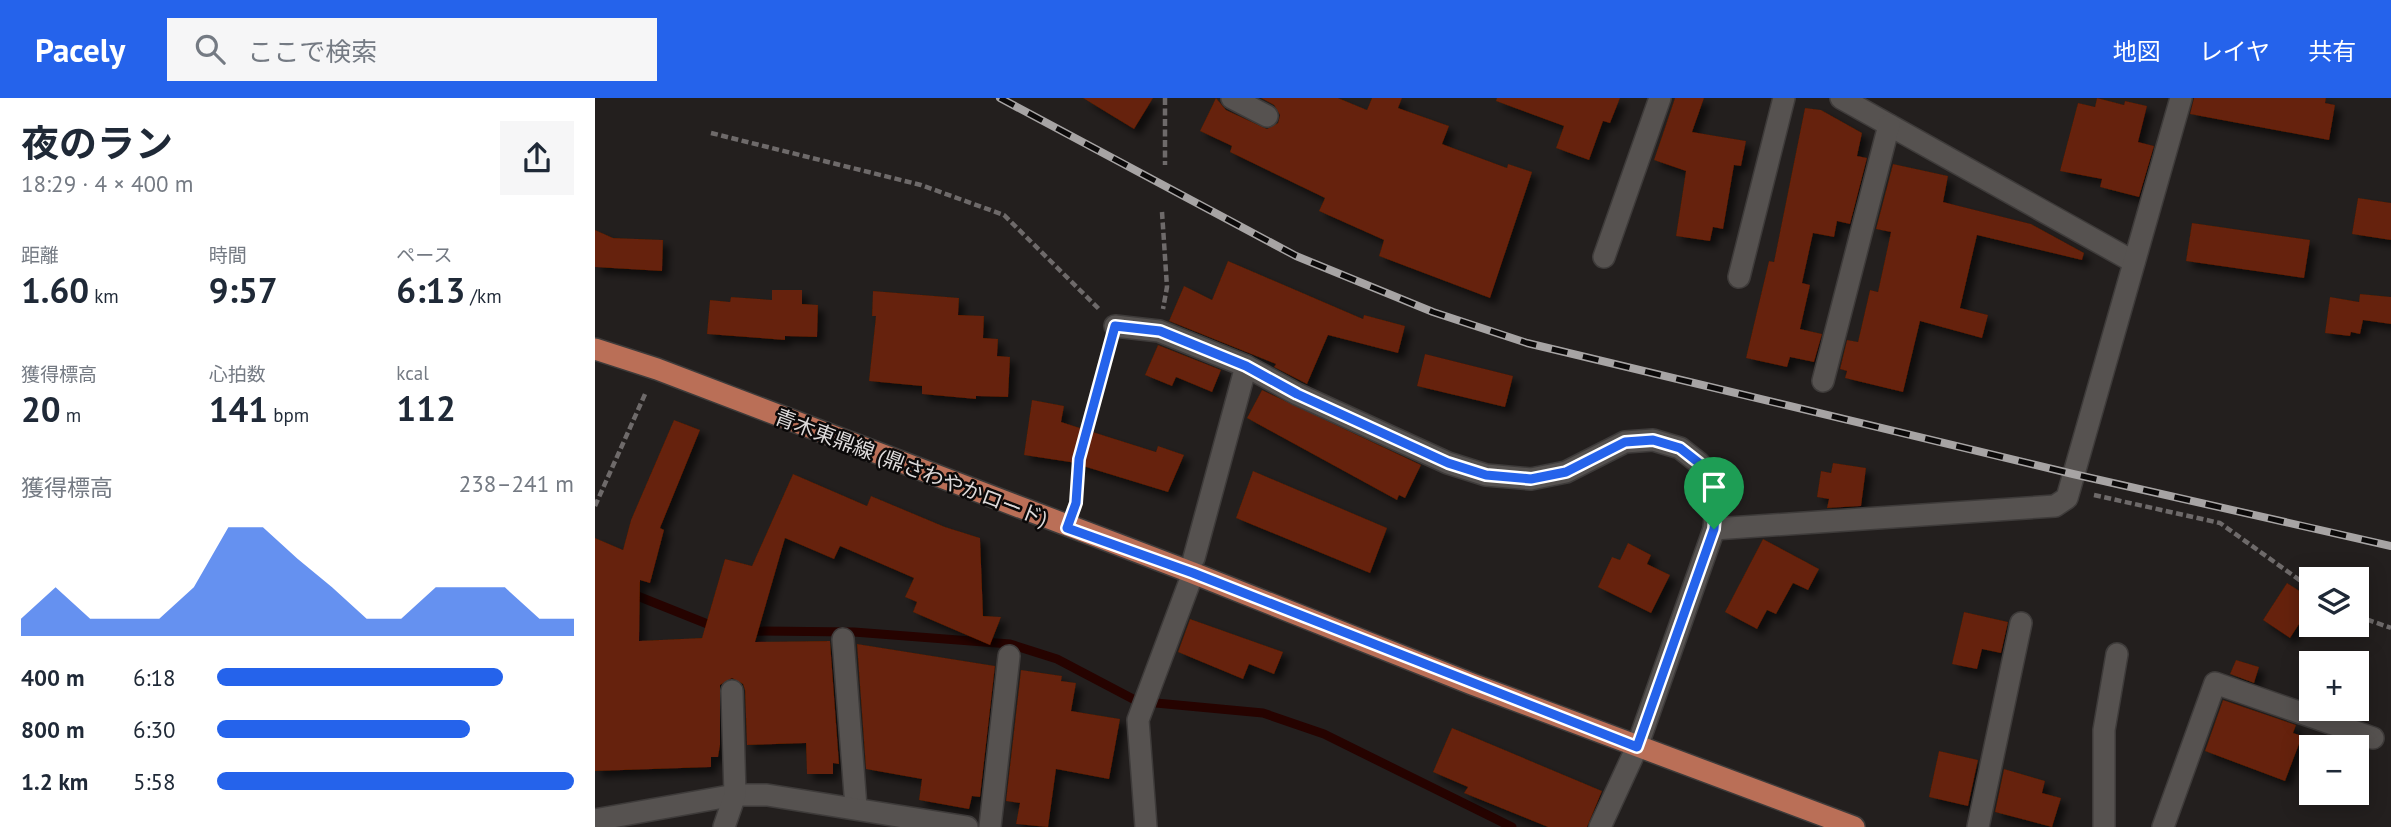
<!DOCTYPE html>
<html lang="ja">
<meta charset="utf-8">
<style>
body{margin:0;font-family:"PT Sans","Noto Sans JP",sans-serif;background:#f6f6f7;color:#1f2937;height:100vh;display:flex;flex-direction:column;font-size:26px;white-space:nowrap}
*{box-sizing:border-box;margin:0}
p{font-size:23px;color:#747a83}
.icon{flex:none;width:38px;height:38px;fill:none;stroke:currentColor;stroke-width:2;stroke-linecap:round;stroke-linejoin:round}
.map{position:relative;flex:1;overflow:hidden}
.drawer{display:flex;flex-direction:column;background:#fff;width:595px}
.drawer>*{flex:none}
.fabs{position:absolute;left:1704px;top:469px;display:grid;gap:14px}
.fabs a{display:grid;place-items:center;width:70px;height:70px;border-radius:0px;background:#fff;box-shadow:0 4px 18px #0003;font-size:35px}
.pin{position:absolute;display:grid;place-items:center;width:60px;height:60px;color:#fff;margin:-72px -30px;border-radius:50% 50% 50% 0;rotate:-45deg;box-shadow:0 0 7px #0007}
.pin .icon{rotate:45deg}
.round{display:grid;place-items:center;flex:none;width:74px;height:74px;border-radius:0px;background:#f6f6f7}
.overview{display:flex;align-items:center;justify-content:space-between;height:119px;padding:0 21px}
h1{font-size:38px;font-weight:700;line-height:52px}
.stats{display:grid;grid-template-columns:repeat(3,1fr);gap:10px;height:119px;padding:7px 21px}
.stats div{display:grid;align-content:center}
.stats b{font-size:35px;font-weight:700}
.stats small{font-size:19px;font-weight:400}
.stats p{font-size:19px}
.chart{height:196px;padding:14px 21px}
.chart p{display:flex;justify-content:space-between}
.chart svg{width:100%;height:126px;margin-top:7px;fill:#2563eb;opacity:.7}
ul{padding:0 21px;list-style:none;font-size:23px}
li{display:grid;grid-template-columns:112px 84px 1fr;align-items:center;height:52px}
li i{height:18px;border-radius:9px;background:#2563eb}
header{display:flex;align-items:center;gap:42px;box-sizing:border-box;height:98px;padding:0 35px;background:#2563eb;color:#fff}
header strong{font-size:33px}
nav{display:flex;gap:38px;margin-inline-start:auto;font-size:24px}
.search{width:490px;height:63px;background:#f6f6f7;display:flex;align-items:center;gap:18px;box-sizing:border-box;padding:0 24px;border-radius:0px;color:#747a83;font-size:26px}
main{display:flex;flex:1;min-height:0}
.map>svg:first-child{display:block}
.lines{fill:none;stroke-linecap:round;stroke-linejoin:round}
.stream{stroke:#260300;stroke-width:9}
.building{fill:#662007;filter:url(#shadow)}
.minor-casing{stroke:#3e3b3a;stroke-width:24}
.major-casing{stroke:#3e3b3a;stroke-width:24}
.path{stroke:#6e6a6a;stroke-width:4.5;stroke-dasharray:7 3.5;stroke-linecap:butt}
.minor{stroke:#565250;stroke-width:21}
.major{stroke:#ba6f57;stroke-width:21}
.rail-casing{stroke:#a7a4a4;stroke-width:8}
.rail{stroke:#0b0909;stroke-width:5;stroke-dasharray:16;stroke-linecap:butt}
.route-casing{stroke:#fff;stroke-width:14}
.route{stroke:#2563eb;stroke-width:9}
.labels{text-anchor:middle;stroke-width:5;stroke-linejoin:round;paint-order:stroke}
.street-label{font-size:21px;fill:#dddada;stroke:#0b0909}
</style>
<header>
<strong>Pacely</strong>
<div class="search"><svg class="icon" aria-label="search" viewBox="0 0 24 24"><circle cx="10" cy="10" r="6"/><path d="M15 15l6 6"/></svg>ここで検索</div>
<nav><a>地図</a><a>レイヤ</a><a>共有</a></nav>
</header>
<main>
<section class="drawer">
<div class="overview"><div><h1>夜のラン</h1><p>18:29 · 4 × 400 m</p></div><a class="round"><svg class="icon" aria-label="share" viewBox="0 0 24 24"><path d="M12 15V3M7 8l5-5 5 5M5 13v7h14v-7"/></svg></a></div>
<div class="stats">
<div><p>距離</p><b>1.60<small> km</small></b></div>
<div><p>時間</p><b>9:57</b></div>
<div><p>ペース</p><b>6:13<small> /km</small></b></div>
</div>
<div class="stats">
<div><p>獲得標高</p><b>20<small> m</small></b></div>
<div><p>心拍数</p><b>141<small> bpm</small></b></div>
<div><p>kcal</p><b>112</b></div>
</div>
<div class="chart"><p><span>獲得標高</span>238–241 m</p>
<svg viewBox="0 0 160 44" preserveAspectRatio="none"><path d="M0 44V38L10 27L20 38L30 38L40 38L50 27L60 6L70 6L80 17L90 27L100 38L110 38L120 27L130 27L140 27L150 38L160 38V44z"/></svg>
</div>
<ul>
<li><b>400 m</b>6:18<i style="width:80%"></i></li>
<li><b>800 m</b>6:30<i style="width:71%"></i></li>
<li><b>1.2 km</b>5:58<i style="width:100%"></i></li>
</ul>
</section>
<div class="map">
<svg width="1796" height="729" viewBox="0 0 1796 729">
<defs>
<filter id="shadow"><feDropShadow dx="6" dy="6" stdDeviation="3.5" flood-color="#0009"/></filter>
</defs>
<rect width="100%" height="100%" fill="#231f1e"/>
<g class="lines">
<g class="stream">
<path d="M35,495L120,529"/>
<path d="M154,533L259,534L415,546L462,561L538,601"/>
<path d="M561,605L668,615L729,636L917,729"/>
</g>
</g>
<g class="building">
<path d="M488,0H558L539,31Z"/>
<path d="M621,0L631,12L672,31L683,25L685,17L679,7L666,0H743L772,12L777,0H807L803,10L854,28L847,46L912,70L913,66L937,74L895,200L784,158L789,142L724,113L730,100L635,54L637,48L605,33Z"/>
<path d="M902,0H1025L1015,25L1008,23L994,62L961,50L969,28L901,3Z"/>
<path d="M1080,0H1109L1097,34L1151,43L1146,68L1139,67L1128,131L1118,129L1115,143L1081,138L1091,73L1059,62Z"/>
<path d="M1502,0L1529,7L1530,3L1552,8L1543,44L1559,48L1544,99L1505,89L1507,81L1465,73L1483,5L1500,9Z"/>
<path d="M1599,0H1731L1730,5L1740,7L1734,42L1595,16Z"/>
<path d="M1210,10L1226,12L1267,35L1262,58L1272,60L1255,126L1242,123L1239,139L1218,135L1207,185L1215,187L1205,231L1227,236L1219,264L1195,259L1192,269L1151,260L1174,163L1179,164Z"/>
<path d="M1298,66L1353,78L1348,104L1436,126L1489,155L1487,162L1382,137L1365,210L1393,217L1387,240L1325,223L1308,294L1250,280L1252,273L1245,271L1252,242L1263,244L1275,192L1283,194L1296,134L1281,131Z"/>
<path d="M1763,100L1796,105V142L1757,136Z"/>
<path d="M1597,125L1715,142L1709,180L1591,163Z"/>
<path d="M0,132L18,140L68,142L67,173L0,169Z"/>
<path d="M633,163L768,221L769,217L810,228L803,255L733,237L712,286L679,269L681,266L574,223L589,188L617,202Z"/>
<path d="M177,192H207V206L223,207L222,239L190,238V242L112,236L115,202L135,204L136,199L177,202Z"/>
<path d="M278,193L364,200L363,217L389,218L388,240L403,241L402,258L415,259L413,299L381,298V301L327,296V288L274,283L281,218H277Z"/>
<path d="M1765,196L1796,199V226L1768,222L1765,236L1756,234L1755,238L1730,235L1735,199L1764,204Z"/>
<path d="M563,247L626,272L617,294L581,279L577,288L550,277Z"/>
<path d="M830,256L918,278L910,309L822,288Z"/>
<path d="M667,292L826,367L810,400L804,397L802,402L652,320Z"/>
<path d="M437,302L469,308L466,324L561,354L563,348L589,357L573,394L475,364L429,357Z"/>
<path d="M79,322L105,332L65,430L69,432L55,485L45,482L44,543L107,540L130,461L157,468L198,376L272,408L276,398L350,429L385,440L388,518L406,519L395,547L318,514L322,504L310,499L319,480L245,448L239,461L190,440L160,544L235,543L244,666L238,665V676H212L211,645L152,647L150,592L148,586L137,580L125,587V647L123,659H116V669L0,673V440L28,452L36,422Z"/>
<path d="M1238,365L1271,370L1266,408L1232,410L1234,401L1222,399L1226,373L1236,375Z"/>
<path d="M658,373L792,430L775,475L641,420Z"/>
<path d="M1168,441L1224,471L1213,492L1198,485L1181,516L1172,512L1162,531L1130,514Z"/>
<path d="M1033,445L1056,457L1052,466L1075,477L1056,515L1003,489L1017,459L1025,462Z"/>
<path d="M1692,485L1717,501V530L1706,523L1695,540L1668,522Z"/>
<path d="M1369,514L1413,524L1406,555L1387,551L1382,571L1357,566Z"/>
<path d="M595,521L688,554L679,576L654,566L648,581L583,554Z"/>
<path d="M262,546L400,568L385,699L377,698L374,711L324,702L327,681L271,671Z"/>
<path d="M1641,562L1664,569L1659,585L1635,576Z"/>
<path d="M426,572L467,578L466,583L481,585L476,613L525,621L514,681L461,671L453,729L421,726L425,705L411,703Z"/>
<path d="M1628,602L1701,627L1698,635L1707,638L1690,683L1610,653Z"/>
<path d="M857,630L1007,693L992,729H953L869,695L873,689L838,674Z"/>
<path d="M1344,653L1383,662L1373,708L1334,699Z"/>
<path d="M1409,671L1450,683L1447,695L1466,700L1457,729L1400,714Z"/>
</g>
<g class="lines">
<defs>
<g id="minor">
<path d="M637,0L672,18"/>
<path d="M1246,0L1539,164"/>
<path d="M1009,159L1065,0"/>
<path d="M1144,179L1189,0"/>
<path d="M520,228L564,233L651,268L702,296L853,365L891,377L936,381L971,374L1030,344L1058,342L1085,350L1104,365L1122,395L1119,431L1042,649L1005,729"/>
<path d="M1228,283L1294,27"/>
<path d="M1119,431L1460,408L1472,400L1586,0"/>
<path d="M599,460L651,268"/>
<path d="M248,541L261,709"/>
<path d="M0,722L140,697H172L372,729"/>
<path d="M129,729L140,697L137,593"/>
<path d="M395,729L414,558"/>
<path d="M551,729L543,622L598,475"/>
<path d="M1383,729L1426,525"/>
<path d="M1509,729V632L1522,556"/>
<path d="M1568,729L1620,585L1778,640"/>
</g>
<path id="major" d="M0,251L62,271L598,475L877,586L1259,729"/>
</defs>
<use href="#minor" class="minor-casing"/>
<use href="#major" class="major-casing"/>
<g class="path">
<path d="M570,0V67"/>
<path d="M116,35L326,87L409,117L504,211"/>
<path d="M567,114L572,189L568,211"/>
<path d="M1499,397L1625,425L1717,491"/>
<path d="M480,406L484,361L513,250"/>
<path d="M0,408L51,294"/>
<path d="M1762,518L1796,530"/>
</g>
<use href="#minor" class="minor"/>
<use href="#major" class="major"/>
<defs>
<path id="rail" d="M405,0L701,158L838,214L932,245L1478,376L1796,448"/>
</defs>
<use href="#rail" class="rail-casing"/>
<use href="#rail" class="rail"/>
</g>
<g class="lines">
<defs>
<path id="route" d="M520,228L565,233L651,268L702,296L853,365L891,377L936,381L971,374L1030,344L1058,342L1085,350L1104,365L1122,395L1119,431L1042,649L598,475L472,430L481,405L484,361Z"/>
</defs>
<use href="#route" class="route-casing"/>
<use href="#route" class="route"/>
</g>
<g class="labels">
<g class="street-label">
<text transform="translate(316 370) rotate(21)" y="7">青木東鼎線 (鼎さわやかロード)</text>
</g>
</g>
</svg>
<div class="fabs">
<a><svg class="icon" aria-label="layers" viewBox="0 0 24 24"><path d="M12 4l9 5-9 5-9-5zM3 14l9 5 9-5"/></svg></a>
<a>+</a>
<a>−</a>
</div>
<div class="pin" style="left:1119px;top:431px;background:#1e9e55"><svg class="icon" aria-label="arrive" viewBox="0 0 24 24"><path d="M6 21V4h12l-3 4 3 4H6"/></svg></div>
</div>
</main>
